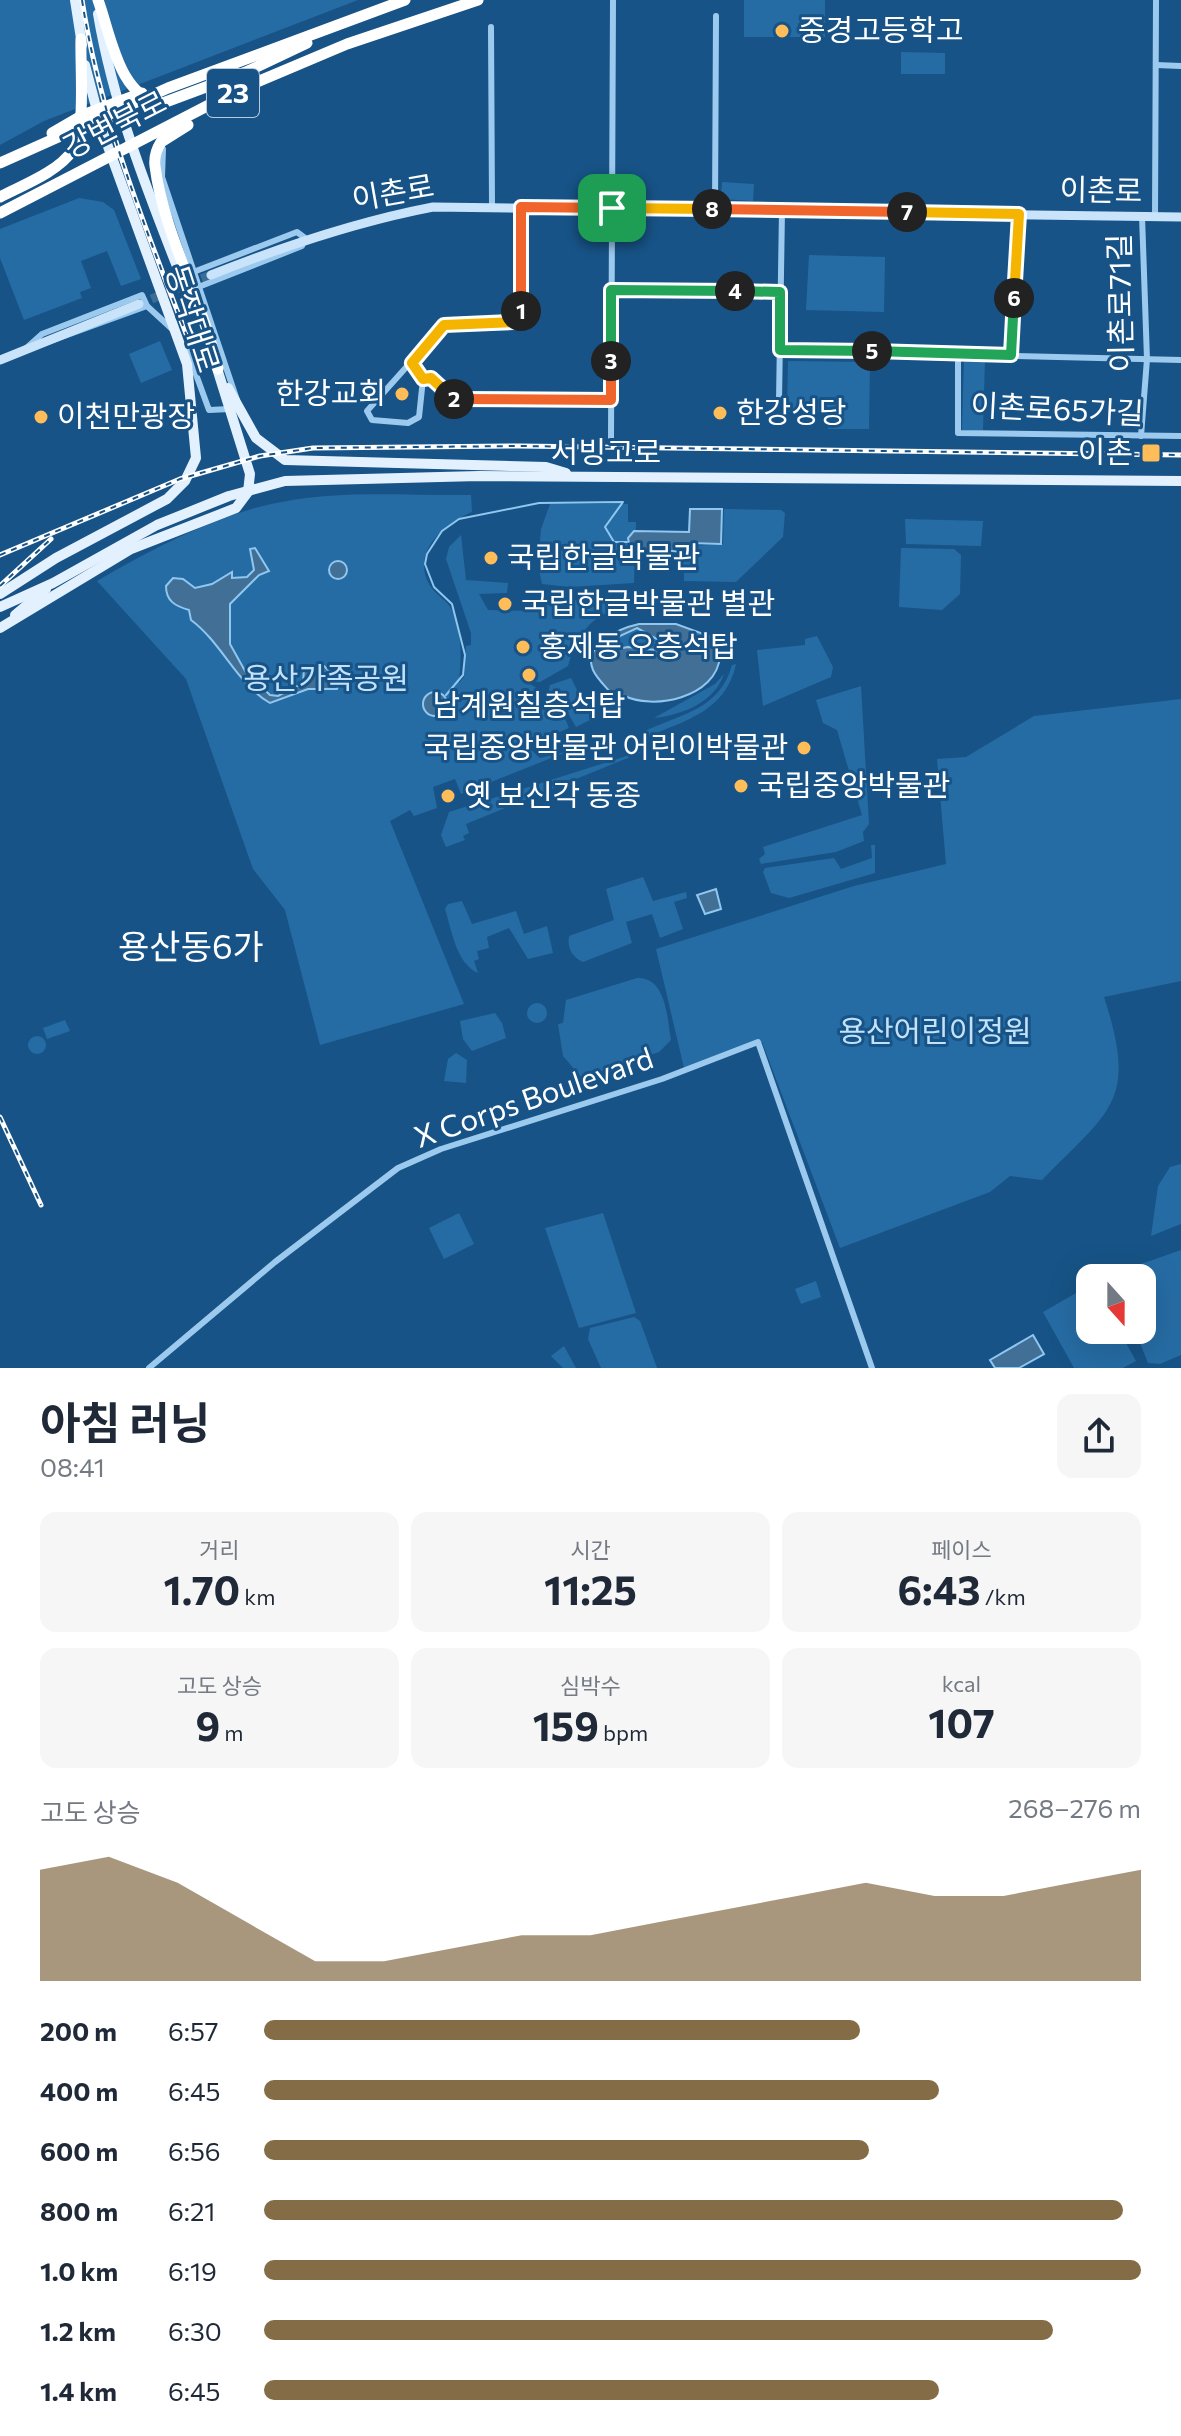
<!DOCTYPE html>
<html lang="ko">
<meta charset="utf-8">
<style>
body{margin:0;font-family:Commissioner,"Noto Sans KR",sans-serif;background:#f6f6f7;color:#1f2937;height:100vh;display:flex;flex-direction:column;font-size:30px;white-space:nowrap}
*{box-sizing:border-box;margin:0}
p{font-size:26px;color:#747a83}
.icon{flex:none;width:44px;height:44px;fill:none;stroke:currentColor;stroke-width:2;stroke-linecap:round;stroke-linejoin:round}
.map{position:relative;height:1368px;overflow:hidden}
.panel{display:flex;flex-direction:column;background:#fff;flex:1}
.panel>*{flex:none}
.needle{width:52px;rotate:159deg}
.fabs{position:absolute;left:1076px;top:1264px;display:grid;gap:16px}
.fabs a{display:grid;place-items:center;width:80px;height:80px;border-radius:16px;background:#fff;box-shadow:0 8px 32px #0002;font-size:40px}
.pin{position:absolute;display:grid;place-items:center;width:68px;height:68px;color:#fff;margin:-34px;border-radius:16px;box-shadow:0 4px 12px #0006}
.km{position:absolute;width:40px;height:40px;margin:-20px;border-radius:50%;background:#222;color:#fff;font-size:22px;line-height:40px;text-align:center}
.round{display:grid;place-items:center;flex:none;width:84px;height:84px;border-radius:16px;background:#f6f6f7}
.overview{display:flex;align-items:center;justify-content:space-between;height:136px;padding:0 40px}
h1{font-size:44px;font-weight:700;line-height:60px}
.metrics{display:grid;grid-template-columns:repeat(3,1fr);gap:12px;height:136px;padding:8px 40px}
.metrics div{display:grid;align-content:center;border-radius:16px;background:#f6f6f7;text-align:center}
.metrics b{font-size:40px;font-weight:700}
.metrics small{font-size:22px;font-weight:400}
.metrics p{font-size:22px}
.chart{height:224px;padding:16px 40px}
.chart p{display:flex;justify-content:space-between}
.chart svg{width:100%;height:144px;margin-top:8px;fill:#846c46;opacity:.7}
ul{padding:0 40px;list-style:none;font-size:26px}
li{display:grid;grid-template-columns:128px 96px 1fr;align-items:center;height:60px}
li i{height:20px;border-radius:10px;background:#846c46}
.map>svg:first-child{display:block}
.green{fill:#266ca4}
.water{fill:#426f95;stroke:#8fc7f0;stroke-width:2;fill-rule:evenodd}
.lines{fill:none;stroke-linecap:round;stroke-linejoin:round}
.stream{stroke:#8fc7f0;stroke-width:2}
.secondary-tunnel{stroke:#3a6d98;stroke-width:9;stroke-dasharray:9 4.5;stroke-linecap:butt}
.street{stroke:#9ccaee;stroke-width:6}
.secondary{stroke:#c9e3fa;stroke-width:9}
.primary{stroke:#e3f1ff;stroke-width:10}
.highway{stroke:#fff;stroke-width:11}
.rail-casing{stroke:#fff;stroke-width:5}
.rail{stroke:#175386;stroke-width:2;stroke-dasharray:6;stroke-linecap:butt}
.split-1-casing{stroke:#fff;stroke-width:16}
.split-2-casing{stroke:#fff;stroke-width:16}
.split-3-casing{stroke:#fff;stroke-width:16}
.split-4-casing{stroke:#fff;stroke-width:16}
.split-5-casing{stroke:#fff;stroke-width:16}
.split-6-casing{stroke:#fff;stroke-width:16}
.split-7-casing{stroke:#fff;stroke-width:16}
.split-8-casing{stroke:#fff;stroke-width:16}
.split-9-casing{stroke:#fff;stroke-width:16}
.split-1{stroke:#f0652b;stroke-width:10}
.split-2{stroke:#f5b400;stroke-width:10}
.split-3{stroke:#f0652b;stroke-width:10}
.split-4{stroke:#22a559;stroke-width:10}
.split-5{stroke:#22a559;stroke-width:10}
.split-6{stroke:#22a559;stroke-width:10}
.split-7{stroke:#f5b400;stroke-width:10}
.split-8{stroke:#f0652b;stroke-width:10}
.split-9{stroke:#f5b400;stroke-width:10}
.poi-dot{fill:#ffbd59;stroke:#175386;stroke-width:3}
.labels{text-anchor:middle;stroke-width:6;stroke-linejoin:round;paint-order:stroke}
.shield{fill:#175386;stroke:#b9cbdb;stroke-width:2}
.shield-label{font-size:28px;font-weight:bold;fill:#fff}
.poi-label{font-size:30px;fill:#fff;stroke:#175386;text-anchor:start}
.street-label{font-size:30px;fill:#fff;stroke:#175386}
.park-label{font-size:30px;fill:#c2e1fa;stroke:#175386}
.quarter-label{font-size:34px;fill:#fff;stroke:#175386}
</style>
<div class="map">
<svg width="1181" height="1368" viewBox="0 0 1181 1368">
<rect width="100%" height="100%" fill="#175386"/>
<g class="green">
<path d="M0,0H358L44,121L0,145Z"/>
<rect x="744" y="0" width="81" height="37"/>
<path d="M901,52L945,53V74H901Z"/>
<path d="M722,182L754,184L753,201L721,199Z"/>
<path d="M79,198L103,202L114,210L141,279L121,286L107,251L81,261L91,288L80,292L82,298L24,320L0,258V229Z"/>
<path d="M809,255L885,257L884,312L806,310Z"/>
<path d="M160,341L172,370L141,383L129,354Z"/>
<path d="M964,358L985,359L983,430H962Z"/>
<path d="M788,361L870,362L869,429H828V412H787Z"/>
<path d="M471,495L472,512C443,524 409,554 431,587C437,596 447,600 452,610C463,635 461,659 459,683L464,677L466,646L471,645V633L446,559L449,547L461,535L466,580L508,583L507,593L479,594L488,610L531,611L527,602L627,598V606C593,612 577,634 568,666L540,682L524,680L538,689L542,707L563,714L569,728L527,746L540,758L569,751L461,794L455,779L433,787L437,808L414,816L410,810L390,821L464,1004L320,1045L285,910L253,869L186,679L97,581C150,550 222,512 282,502C343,490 409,496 471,495Z"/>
<path d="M550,504H628V522H636L634,583L570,587L542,584L538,566L541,529Z"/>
<path d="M724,509L781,510L785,513L783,537L736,582L684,581V569L676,568V554L692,553V546L723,544Z"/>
<path d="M905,519L983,521L981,546L906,544Z"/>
<path d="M901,548L954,549L961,555L960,594L942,610L899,607Z"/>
<path d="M637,628L657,639L656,650L628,647L611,651L609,641Z"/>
<path d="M817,636L833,667L831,677L763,706L757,650L805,645V639Z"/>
<path d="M736,664C726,711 685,721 646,737L643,732C680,714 720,710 732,665Z"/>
<path d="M724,674C715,702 682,715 654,718L715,684Z"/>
<path d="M571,678L581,698L598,716L576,727L566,710L547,698L550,685Z"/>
<path d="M861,686L869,824L863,832L864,841L836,852L761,864L759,859L765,854L763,847L862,815L837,730L823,723L816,700Z"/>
<path d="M1181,699V981L1104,997C1138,1102 1111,1109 1042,1180L1010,1176L990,1192L840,1248L762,1042L684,1068L656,949L854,886L946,864L937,759L966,757L1034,716Z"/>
<path d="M652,748L466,824L469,833L463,836L465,840L446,847L441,835L449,812Z"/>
<path d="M871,845H875V873L789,898L771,893L763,872L765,868L834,858L841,869L872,858Z"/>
<path d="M643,877L653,901L686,892L687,898L674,902L683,929L660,938L652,914L626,922L632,943L583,962C572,957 567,948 569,936L614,920L606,889Z"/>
<path d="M462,901L472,924L516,911L524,934L547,926L553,953L528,959L509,928L487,937L489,948L477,951L479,959L474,961L478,973C456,963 452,931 445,909L448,904Z"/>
<path d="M637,978C667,977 667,1019 671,1040L659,1052L582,1078L563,1056L558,1024L563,1023L566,1000Z"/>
<circle cx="537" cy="1013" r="10"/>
<path d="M495,1013L502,1023L506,1038L472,1051L463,1039L460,1021Z"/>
<path d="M65,1020L70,1031L47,1039L43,1028Z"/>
<circle cx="37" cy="1045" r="9"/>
<path d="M456,1053L467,1060L466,1083L444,1081L448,1059Z"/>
<path d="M1181,1164V1224L1151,1236L1158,1186L1170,1167Z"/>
<path d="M459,1213L474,1244L444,1259L429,1228Z"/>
<path d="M603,1213L636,1313L579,1328L545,1228Z"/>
<path d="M1181,1250V1355L1160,1364L1148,1363L1135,1330H1142V1278H1118L1141,1264Z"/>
<path d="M816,1281L821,1297L801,1304L795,1289Z"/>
<path d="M1090,1285V1330H1119L1136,1361L1123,1368H1074L1043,1312Z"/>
<path d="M634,1317L640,1321L657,1368H601L588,1339L590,1328Z"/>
<path d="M564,1346L576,1368H563L551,1356Z"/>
</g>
<g class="water">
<path d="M690,509H722L721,544L690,543L689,552L630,549L628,538L634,531L689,532Z"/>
<path d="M255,548L269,571L259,575L230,604V644L245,671L270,695L278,696L303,683L304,669L313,665L324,666L340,682L337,689H308L270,703C237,684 222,643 191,620L189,610C175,606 166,601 166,586L173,578L183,579L195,588L212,584L232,572V578L247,577L254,570L250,549Z"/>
<circle cx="338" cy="570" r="9"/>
<path d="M639,624H676L709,636L720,656C717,698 652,711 623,695L617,701C610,690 598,681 593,670C582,644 621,628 639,624ZM637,628L657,639L656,650L628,647L611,650L609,641Z"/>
<circle cx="435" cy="704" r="12"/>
<path d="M716,889L721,909L705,914L697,895Z"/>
<path d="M1033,1335L1044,1354L1019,1368H995L990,1360Z"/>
</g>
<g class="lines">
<path class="stream" d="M446,695L463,675L465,655L452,604L434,587L425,564L427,554L442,531L459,519L539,503L623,502L605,527L614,542H627"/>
<path class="secondary-tunnel" d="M139,304L211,275"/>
<g class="street">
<path d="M491,27L492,206"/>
<path d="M1156,65L1181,66"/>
<path d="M163,149L162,177L237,400"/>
<path d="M715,209L716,16"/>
<path d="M1155,216L1156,0"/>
<path d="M196,271L297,232L305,238L302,246L201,286"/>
<path d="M611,290L780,292"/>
<path d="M142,295L147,306L23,351L42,334Z"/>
<path d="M147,306L172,329"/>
<path d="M186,347L209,410L230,409"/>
<path d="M780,350L1181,360"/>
<path d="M958,353V433L1181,436"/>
<path d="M1011,355L1019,215"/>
<path d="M412,363L423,379L419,417L408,423L372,420L367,411L444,325L513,322L524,316L520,308L521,207"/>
<path d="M423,379L431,378L453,399L611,400"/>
<path d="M779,401L782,210"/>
<path d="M1141,436L1147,359L1142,216"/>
<path d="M611,438L613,0"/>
<path d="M149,1368L275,1262L398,1168L441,1149L662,1079L758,1042L872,1368"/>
</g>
<g class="secondary">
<path d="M211,275C284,246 355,222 433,207L1181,217"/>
<path d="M0,360L139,304"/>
</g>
<g class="primary">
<path d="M75,0L82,45"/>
<path d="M98,14C115,115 154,207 191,302"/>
<path d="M228,388L256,438L285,460L546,467L566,473"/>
<path d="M0,594L56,558L167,499L185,481L196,458L187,364L102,130L85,65"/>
<path d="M0,607L53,583L157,525L229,496L285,481L479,476L1181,481"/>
<path d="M15,615L46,589"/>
<path d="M0,628L131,549L236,508L248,492L250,474L215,362"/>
</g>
<g class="highway">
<path d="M98,0C111,35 119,99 163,103L246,72L307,43"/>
<path d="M188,125L161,142C156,150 154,158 155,166C163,232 203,302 218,369"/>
<path d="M52,133L83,115L142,93"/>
<path d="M0,163L168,88L405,0"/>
<path d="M0,197C23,185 58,172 73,150C86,130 80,65 81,39"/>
<path d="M0,213L238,90L347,44L478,0"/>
</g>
<defs>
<g id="rail">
<path d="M82,0C101,123 149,236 193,352"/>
<path d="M0,555L180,479L260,456L313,448L519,446L1181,455"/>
<path d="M0,586L51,539"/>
<path d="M0,1117L41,1205"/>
</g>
</defs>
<use href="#rail" class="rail-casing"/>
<use href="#rail" class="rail"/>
</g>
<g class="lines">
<defs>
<path id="split-1" d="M521,311V207L612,208"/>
<path id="split-2" d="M454,399L431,378L423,379L412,363L444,325L513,322L524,316L521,311"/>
<path id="split-3" d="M454,399L611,400V361"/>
<path id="split-4" d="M611,361V290L735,291"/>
<path id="split-5" d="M735,291L780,292V350L872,351"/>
<path id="split-6" d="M872,351L1011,355L1014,298"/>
<path id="split-7" d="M907,212L1019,214L1014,298"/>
<path id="split-8" d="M712,209L907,212"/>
<path id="split-9" d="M612,208L712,209"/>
</defs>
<use href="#split-1" class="split-1-casing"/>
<use href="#split-2" class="split-2-casing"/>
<use href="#split-3" class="split-3-casing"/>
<use href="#split-4" class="split-4-casing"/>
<use href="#split-5" class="split-5-casing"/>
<use href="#split-6" class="split-6-casing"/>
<use href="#split-7" class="split-7-casing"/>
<use href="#split-8" class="split-8-casing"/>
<use href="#split-9" class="split-9-casing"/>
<use href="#split-1" class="split-1"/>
<use href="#split-2" class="split-2"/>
<use href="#split-3" class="split-3"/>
<use href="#split-4" class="split-4"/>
<use href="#split-5" class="split-5"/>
<use href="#split-6" class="split-6"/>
<use href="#split-7" class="split-7"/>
<use href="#split-8" class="split-8"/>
<use href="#split-9" class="split-9"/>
</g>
<g class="poi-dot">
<circle cx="782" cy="31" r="8"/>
<circle cx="402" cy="394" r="8"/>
<circle cx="720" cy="413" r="8"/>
<circle cx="41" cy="417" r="8"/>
<rect x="1141" y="443" width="20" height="20" rx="4"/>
<circle cx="491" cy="558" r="8"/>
<circle cx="505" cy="604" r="8"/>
<circle cx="523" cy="647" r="8"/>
<circle cx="529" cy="675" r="8"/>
<circle cx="804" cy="748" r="8"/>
<circle cx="741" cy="786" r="8"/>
<circle cx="448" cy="796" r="8"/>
</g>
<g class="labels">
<rect class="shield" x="207" y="69" width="52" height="48" rx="6"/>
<g class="shield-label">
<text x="233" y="103">23</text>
</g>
<g class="poi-label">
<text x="798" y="41">중경고등학고</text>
<text x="386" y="404" text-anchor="end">한강교회</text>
<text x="736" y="423">한강성당</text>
<text x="57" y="427">이천만광장</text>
<text x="1133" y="463" text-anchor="end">이촌</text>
<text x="507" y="568">국립한글박물관</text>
<text x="521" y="614">국립한글박물관 별관</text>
<text x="539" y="657">홍제동 오층석탑</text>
<text x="529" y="716" text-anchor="middle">남계원칠층석탑</text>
<text x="788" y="758" text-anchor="end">국립중앙박물관 어린이박물관</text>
<text x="757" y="796">국립중앙박물관</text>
<text x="464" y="806">옛 보신각 동종</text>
</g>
<g class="street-label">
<text transform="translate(115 125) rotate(-27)" y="10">강변북로</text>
<text transform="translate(1101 191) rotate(1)" y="10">이촌로</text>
<text transform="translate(393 193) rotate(-10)" y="10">이촌로</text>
<text transform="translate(1121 303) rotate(-91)" y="10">이촌로71길</text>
<text transform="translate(192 319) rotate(72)" y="10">동작대로</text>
<text transform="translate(1057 410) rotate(3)" y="10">이촌로65가길</text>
<text x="606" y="463">서빙고로</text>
<text transform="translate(534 1098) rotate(-19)" y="10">X Corps Boulevard</text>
</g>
<g class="park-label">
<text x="326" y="689">용산가족공원</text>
<text x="935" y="1042">용산어린이정원</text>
</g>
<g class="quarter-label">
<text x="191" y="959">용산동6가</text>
</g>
</g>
</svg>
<div class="fabs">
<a><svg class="needle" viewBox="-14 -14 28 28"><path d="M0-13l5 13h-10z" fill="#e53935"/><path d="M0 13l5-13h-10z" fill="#747a83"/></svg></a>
</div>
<div class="pin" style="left:612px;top:208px;background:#1e9e55"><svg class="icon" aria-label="arrive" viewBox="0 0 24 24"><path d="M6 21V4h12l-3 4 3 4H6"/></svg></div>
<b class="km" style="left:521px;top:311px">1</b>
<b class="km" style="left:454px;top:399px">2</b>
<b class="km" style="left:611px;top:361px">3</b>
<b class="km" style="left:735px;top:291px">4</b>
<b class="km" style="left:872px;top:351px">5</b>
<b class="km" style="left:1014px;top:298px">6</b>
<b class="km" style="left:907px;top:212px">7</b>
<b class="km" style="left:712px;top:209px">8</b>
</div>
<section class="panel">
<div class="overview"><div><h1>아침 러닝</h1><p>08:41</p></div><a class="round"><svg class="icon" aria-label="share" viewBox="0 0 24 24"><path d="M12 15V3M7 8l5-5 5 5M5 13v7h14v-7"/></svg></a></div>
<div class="metrics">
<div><p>거리</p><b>1.70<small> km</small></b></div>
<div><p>시간</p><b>11:25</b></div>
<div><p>페이스</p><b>6:43<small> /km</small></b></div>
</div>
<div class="metrics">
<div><p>고도 상승</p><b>9<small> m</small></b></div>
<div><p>심박수</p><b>159<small> bpm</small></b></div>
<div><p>kcal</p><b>107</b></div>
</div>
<div class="chart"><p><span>고도 상승</span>268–276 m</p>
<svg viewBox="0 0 160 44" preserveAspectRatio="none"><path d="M0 44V10L10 6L20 14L30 26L40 38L50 38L60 34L70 30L80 30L90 26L100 22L110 18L120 14L130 18L140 18L150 14L160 10V44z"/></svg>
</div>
<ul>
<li><b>200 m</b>6:57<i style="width:68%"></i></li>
<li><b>400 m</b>6:45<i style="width:77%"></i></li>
<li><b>600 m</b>6:56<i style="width:69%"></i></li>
<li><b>800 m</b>6:21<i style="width:98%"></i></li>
<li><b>1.0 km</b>6:19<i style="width:100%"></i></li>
<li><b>1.2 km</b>6:30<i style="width:90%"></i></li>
<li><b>1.4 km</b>6:45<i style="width:77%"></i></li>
</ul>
</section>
